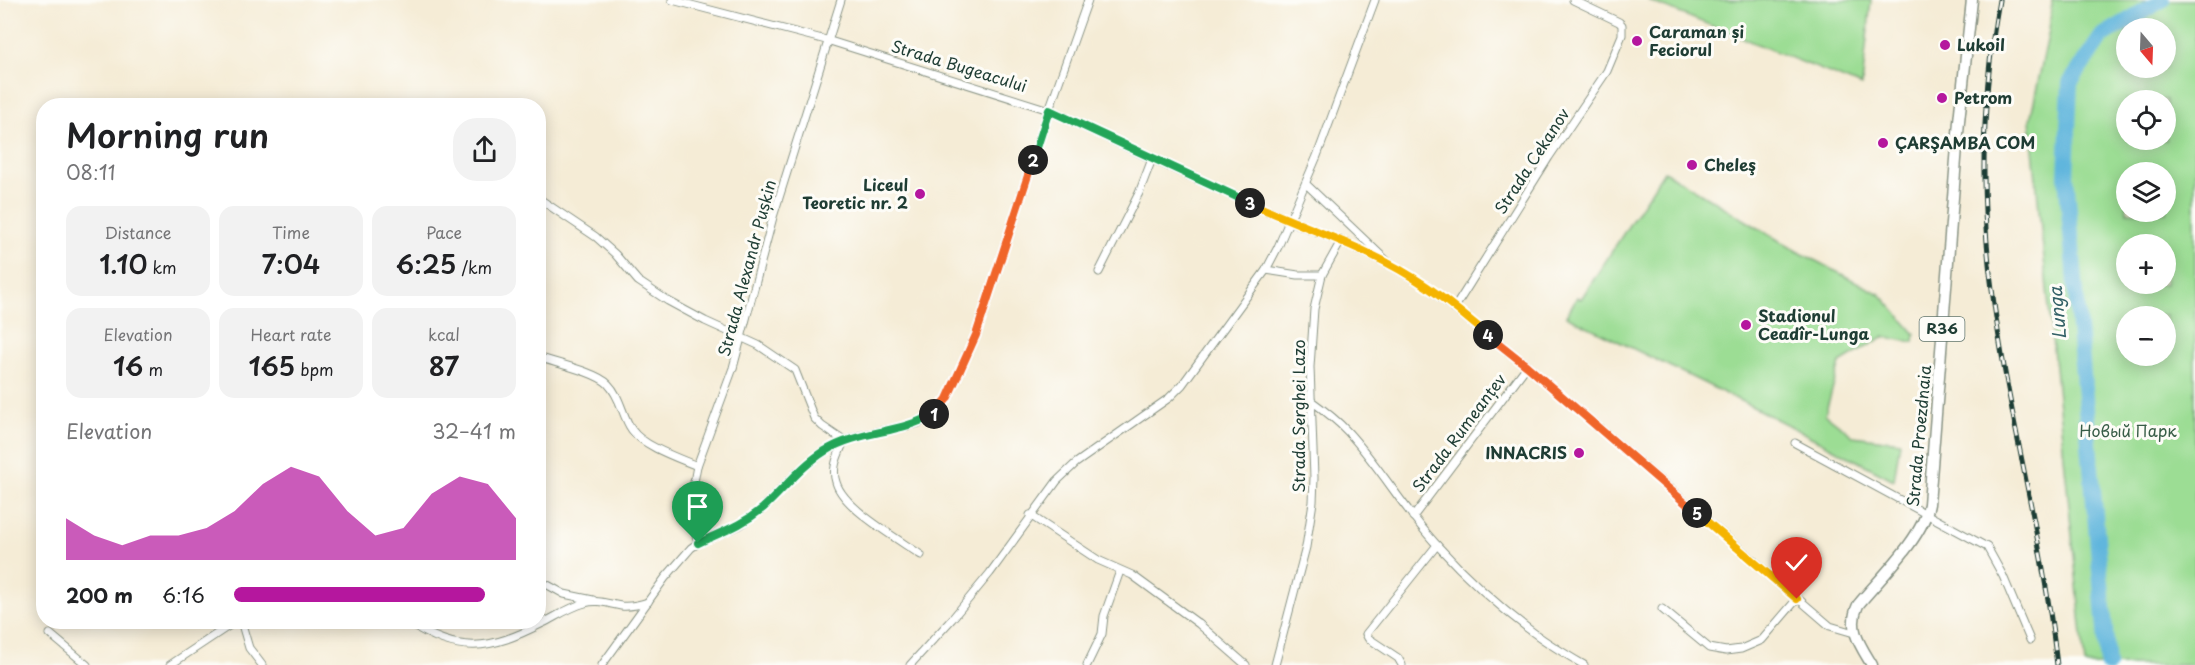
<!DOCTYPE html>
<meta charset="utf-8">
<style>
body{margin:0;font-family:"Playpen Sans",sans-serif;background:#f2f2f2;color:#202124;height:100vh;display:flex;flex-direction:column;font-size:22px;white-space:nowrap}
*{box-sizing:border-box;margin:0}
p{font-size:20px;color:#757577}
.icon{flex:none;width:33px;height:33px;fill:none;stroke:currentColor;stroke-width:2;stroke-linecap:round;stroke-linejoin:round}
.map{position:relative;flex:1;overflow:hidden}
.panel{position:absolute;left:36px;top:98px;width:510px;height:531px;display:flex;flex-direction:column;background:#fff;border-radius:24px;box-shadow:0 3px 15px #0003}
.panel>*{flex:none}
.needle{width:39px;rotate:161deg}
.tools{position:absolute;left:2116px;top:18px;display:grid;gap:12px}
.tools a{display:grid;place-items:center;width:60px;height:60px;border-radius:50%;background:#fff;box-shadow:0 3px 15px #0003;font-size:30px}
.pin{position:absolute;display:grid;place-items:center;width:51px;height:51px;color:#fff;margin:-62px -26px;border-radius:50% 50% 50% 0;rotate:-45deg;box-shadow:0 0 6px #0007}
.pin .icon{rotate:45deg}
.km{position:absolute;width:30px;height:30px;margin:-15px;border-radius:50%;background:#222;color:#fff;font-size:16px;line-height:30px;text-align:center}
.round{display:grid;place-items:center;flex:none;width:63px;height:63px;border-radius:24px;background:#f2f2f2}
.headline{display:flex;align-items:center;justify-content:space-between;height:102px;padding:0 30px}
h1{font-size:33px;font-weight:600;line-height:45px}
.figures{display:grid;grid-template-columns:repeat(3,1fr);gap:9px;height:102px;padding:6px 30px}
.figures div{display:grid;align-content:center;border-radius:15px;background:#f2f2f2;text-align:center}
.figures b{font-size:26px;font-weight:600}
.figures small{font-size:16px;font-weight:400}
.figures p{font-size:16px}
.chart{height:168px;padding:12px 30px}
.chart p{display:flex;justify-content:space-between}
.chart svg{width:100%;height:108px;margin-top:6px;fill:#b5179e;opacity:.7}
ul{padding:0 30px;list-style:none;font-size:20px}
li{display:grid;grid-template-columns:96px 72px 1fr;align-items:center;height:45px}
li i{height:15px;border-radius:8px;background:#b5179e}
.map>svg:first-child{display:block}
.green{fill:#9cdd94;stroke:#5e8d64;stroke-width:1.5;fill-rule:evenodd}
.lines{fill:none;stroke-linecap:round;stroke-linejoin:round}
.river{stroke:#61b6dd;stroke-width:16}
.minor-casing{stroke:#8a9485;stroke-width:9}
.primary-casing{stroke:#8a9485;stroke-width:13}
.minor{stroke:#fff;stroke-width:7}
.primary{stroke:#fff;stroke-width:10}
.rail-casing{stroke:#1f3d34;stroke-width:5}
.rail{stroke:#fdfcf7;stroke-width:3;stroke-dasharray:9;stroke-linecap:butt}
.split-1-casing{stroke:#fff;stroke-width:12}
.split-2-casing{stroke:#fff;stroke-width:12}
.split-3-casing{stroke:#fff;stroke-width:12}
.split-4-casing{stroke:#fff;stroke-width:12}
.split-5-casing{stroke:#fff;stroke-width:12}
.split-6-casing{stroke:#fff;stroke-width:12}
.split-1{stroke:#22a559;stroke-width:8}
.split-2{stroke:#f0652b;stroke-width:8}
.split-3{stroke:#22a559;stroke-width:8}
.split-4{stroke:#f5b400;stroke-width:8}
.split-5{stroke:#f0652b;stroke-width:8}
.split-6{stroke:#f5b400;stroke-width:8}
.poi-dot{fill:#b5179e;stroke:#fdfcf7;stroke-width:2}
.labels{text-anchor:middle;stroke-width:6;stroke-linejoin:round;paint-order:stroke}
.shield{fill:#fdfcf7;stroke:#62766e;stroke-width:1.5}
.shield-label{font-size:15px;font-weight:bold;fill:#1f3d34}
.poi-label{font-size:16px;font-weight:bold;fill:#1f3d34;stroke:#fdfcf7;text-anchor:start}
.street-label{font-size:16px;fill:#1f3d34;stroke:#fdfcf7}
.park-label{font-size:16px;fill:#385d47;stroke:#fdfcf7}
.water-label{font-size:18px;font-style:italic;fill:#336167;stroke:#fdfcf7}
</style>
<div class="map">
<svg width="2195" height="665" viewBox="0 0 2195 665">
<rect width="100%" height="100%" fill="#fdfcf7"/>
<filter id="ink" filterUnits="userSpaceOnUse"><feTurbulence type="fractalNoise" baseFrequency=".0167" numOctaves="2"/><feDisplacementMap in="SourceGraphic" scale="12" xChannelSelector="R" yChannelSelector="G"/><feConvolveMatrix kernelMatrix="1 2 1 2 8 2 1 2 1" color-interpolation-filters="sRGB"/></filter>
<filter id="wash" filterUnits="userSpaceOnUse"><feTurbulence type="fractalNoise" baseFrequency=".008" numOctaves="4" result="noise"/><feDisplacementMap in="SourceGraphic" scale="24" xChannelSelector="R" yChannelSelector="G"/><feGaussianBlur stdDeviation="1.35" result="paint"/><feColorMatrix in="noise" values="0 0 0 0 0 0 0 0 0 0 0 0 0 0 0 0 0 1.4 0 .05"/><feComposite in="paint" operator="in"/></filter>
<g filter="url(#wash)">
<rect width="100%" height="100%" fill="#f5ecd6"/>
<g class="green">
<path d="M1650,0H1871L1862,86L1649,1Z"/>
<path d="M2052,0H2195V665H2085L2030,120L2049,31ZM2127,28H2166V68H2127ZM2127,100H2166V140H2127ZM2127,172H2166V212H2127ZM2127,244H2166V284H2127ZM2127,316H2166V356H2127Z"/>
<path d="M1664,171L1793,249L1880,294L1915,334L1914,342L1883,337L1840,363L1825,414L1853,436L1900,442L1894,480L1757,409L1566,316L1577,297L1581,299Z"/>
</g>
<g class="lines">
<path class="river" d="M2108,665L2066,176L2070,83L2102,36L2162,0"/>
</g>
</g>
<g filter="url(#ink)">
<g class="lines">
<defs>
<g id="minor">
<path d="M672,0L830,41L1049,110L1152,159L1290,221L1341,241L1391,265L1426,286L1527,366L1830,626L1854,633"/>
<path d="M1306,184L1387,261"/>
<path d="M538,198L596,237L615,254L638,281L668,301L705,321L758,345L795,370L814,418L822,426L844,441C839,454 831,467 836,482C843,508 898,539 921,555"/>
<path d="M1266,270L1298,275H1322"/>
<path d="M1099,272L1139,193L1152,159"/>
<path d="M1454,309L1549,157L1607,71L1622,35V25L1619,22L1573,0"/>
<path d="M538,357C555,363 597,372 608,384C621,397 622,416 632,430C643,446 678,458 697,466"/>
<path d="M1310,400C1324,410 1337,420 1348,432C1380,467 1404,509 1436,544C1465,576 1499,607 1534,633C1550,645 1567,655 1584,665"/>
<path d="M1795,443L1987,547L2003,576L2030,640"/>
<path d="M1030,515L1098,560L1132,575L1199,624L1246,665"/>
<path d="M1413,517L1527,366"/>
<path d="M698,543L692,519L690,503L697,466L733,368L773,217L841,0"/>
<path d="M538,582L546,584L564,594L593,600"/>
<path d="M1662,609L1709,648L1726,651L1741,649L1762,640L1797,599"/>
<path d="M241,621L249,648L262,665"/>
<path d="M406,621C460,655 488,651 543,623C557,616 570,607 585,603C598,599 608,604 621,606C631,607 639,605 648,602"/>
<path d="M50,634L87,665"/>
<path d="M170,665L236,621"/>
<path d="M602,665L665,578L691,548L698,543L740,525L762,509L799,471L825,451L844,441L859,436L919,423L935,413L947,399L976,335L1049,110L1088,0"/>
<path d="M910,665L952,619L990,573L1057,481L1076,463L1169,398L1182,385L1266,270L1278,247L1317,156L1375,0"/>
<path d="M1087,665L1102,634L1104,616L1120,571"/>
<path d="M1275,665L1306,547L1313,502L1314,478L1310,367L1314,309L1322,275L1341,241"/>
<path d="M1402,665L1398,658L1368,638L1366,634L1437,545"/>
</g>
<path id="primary" d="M1872,665C1860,645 1847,628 1858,605C1880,578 1923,538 1929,504L1959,121L1972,0"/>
</defs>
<use href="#minor" class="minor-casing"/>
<use href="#primary" class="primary-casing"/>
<use href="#minor" class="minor"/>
<use href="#primary" class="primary"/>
<defs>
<path id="rail" d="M1999,0C1982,96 1979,192 1992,289C2008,415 2043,539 2057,665"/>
</defs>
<use href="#rail" class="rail-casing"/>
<use href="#rail" class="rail"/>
</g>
</g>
<g class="lines" filter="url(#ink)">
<defs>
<path id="split-1" d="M698,543C724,531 741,526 763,508C784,489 801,466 825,451C859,430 900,434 934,414"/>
<path id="split-2" d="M934,414L947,399L976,335L1033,160"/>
<path id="split-3" d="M1033,160L1049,110L1250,203"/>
<path id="split-4" d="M1250,203C1309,230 1373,249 1426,286C1448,301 1468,319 1488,335"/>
<path id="split-5" d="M1488,335L1527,366L1697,513"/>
<path id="split-6" d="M1697,513L1797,599"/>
</defs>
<use href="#split-1" class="split-1-casing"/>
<use href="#split-2" class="split-2-casing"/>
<use href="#split-3" class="split-3-casing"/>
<use href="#split-4" class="split-4-casing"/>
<use href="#split-5" class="split-5-casing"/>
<use href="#split-6" class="split-6-casing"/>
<use href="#split-1" class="split-1"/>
<use href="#split-2" class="split-2"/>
<use href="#split-3" class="split-3"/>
<use href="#split-4" class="split-4"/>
<use href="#split-5" class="split-5"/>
<use href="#split-6" class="split-6"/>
</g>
<g class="poi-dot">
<circle cx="1637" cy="41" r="6"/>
<circle cx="1945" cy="45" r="6"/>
<circle cx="1942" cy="98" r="6"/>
<circle cx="1883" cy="143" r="6"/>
<circle cx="1692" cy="165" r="6"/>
<circle cx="920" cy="194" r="6"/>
<circle cx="1746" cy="325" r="6"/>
<circle cx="1579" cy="453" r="6"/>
</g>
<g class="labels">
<rect class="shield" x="1919.5" y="317" width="45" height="24" rx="4.5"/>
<g class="shield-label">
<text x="1942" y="334">R36</text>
</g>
<g class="poi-label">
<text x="1649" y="38">Caraman și<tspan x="1649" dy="18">Feciorul</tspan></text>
<text x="1957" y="51">Lukoil</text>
<text x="1954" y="104">Petrom</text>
<text x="1895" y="149">ÇARŞAMBA COM</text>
<text x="1704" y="171">Cheleş</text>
<text x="908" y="191" text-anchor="end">Liceul<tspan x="908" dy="18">Teoretic nr. 2</tspan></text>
<text x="1758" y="322">Stadionul<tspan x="1758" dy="18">Ceadîr-Lunga</tspan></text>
<text x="1567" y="459" text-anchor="end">INNACRIS</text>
</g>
<g class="street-label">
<text transform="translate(959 66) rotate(17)" y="6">Strada Bugeacului</text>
<text transform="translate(1532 161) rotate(-57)" y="6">Strada Cekanov</text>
<text transform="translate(747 268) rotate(-75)" y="6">Strada Alexandr Pușkin</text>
<text transform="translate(1299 416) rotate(-90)" y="6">Strada Serghei Lazo</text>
<text transform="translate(1459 433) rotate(-53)" y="6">Strada Rumeanțev</text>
<text transform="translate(1919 436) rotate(-85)" y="6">Strada Proezdnaia</text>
</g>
<g class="park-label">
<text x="2128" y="437">Новый Парк</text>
</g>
<g class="water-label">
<text transform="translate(2058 313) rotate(-95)" y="6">Lunga</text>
</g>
</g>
</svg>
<div class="tools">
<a><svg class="needle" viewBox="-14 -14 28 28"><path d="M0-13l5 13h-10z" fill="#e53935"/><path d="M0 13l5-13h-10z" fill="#757577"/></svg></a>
<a><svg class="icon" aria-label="locate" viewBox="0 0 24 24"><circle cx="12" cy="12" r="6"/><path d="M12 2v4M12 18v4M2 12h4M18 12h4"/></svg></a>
<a><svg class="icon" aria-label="layers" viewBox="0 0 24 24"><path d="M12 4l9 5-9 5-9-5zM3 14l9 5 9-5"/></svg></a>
<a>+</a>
<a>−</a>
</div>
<div class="pin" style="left:698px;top:543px;background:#1e9e55"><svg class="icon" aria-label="arrive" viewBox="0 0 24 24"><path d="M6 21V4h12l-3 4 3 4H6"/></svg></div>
<div class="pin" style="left:1797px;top:599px;background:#d93025"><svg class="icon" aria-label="check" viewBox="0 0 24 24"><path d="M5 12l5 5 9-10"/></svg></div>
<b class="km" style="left:934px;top:414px">1</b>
<b class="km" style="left:1033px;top:160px">2</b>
<b class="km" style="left:1250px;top:203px">3</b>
<b class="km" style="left:1488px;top:335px">4</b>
<b class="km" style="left:1697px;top:513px">5</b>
<section class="panel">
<div class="headline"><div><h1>Morning run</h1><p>08:11</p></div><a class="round"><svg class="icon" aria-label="share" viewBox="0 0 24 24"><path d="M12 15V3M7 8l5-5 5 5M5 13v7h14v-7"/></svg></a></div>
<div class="figures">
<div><p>Distance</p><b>1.10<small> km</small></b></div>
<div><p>Time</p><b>7:04</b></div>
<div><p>Pace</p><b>6:25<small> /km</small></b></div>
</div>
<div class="figures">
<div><p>Elevation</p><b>16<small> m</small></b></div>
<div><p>Heart rate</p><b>165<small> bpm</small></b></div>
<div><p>kcal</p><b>87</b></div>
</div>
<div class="chart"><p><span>Elevation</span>32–41 m</p>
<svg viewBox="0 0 160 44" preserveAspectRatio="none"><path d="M0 44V27L10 34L20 38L30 34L40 34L50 31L60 24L70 13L80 6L90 10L100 24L110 34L120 31L130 17L140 10L150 13L160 27V44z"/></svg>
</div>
<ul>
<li><b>200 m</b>6:16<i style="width:89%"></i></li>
</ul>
</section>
</div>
